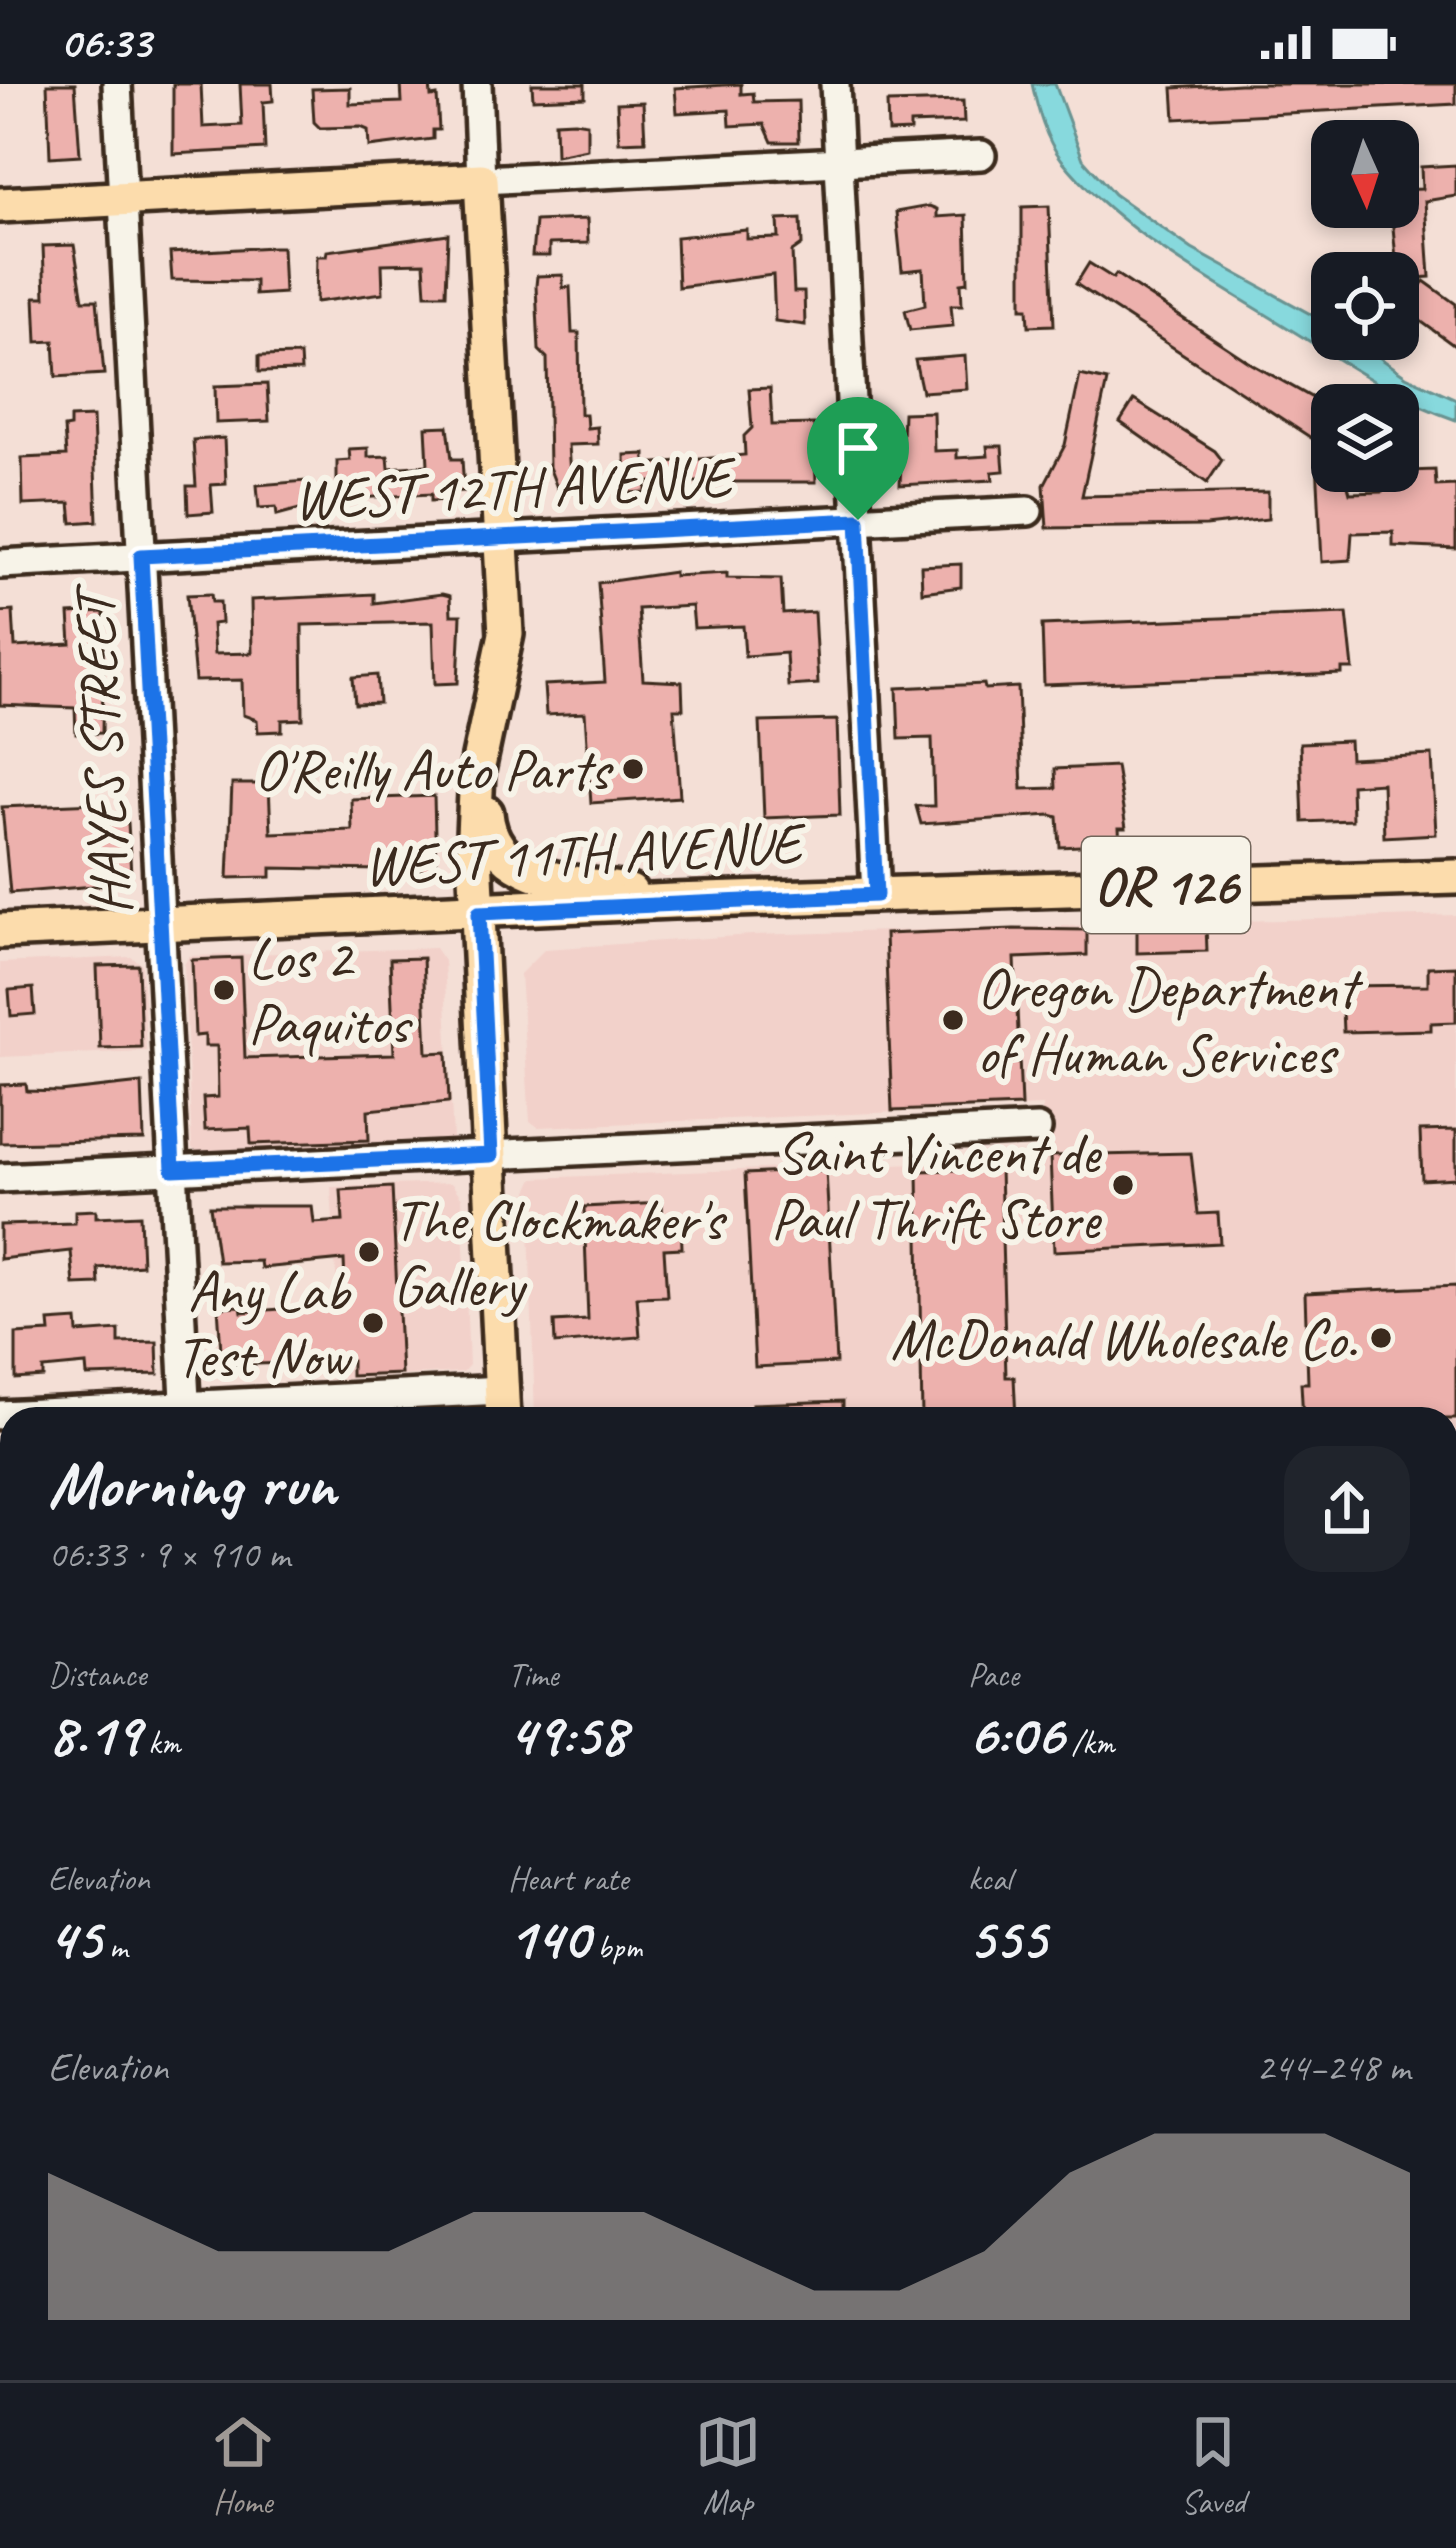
<!DOCTYPE html>
<meta charset="utf-8">
<style>
body{margin:0;font-family:Caveat,sans-serif;background:#20242c;color:#f1f3f6;height:100vh;display:flex;flex-direction:column;font-size:45px;white-space:nowrap}
*{box-sizing:border-box;margin:0}
p{font-size:39px;color:#9ea1a6}
.icon{flex:none;width:66px;height:66px;fill:none;stroke:currentColor;stroke-width:2;stroke-linecap:round;stroke-linejoin:round}
.map{position:relative;flex:1;overflow:hidden}
.panel{position:absolute;left:0px;top:1323px;width:1458px;height:975px;display:flex;flex-direction:column;background:#171b24;border-radius:36px 36px 0 0;box-shadow:0 6px 18px #0003}
.panel>*{flex:none}
.needle{width:78px;rotate:177deg}
.fabs{position:absolute;left:1311px;top:36px;display:grid;gap:24px}
.fabs a{display:grid;place-items:center;width:108px;height:108px;border-radius:24px;background:#171b24;box-shadow:0 6px 18px #0003;font-size:60px}
.pin{position:absolute;display:grid;place-items:center;width:102px;height:102px;color:#fff;margin:-123px -51px;border-radius:50% 50% 50% 0;rotate:-45deg;box-shadow:0 0 12px #0007}
.pin .icon{rotate:45deg}
.round{display:grid;place-items:center;flex:none;width:126px;height:126px;border-radius:36px;background:#20242c}
.head{display:flex;align-items:center;justify-content:space-between;height:204px;padding:0 48px}
h1{font-size:66px;font-weight:700;line-height:90px}
.figures{display:grid;grid-template-columns:repeat(3,1fr);gap:18px;height:204px;padding:12px 48px}
.figures div{display:grid;align-content:center}
.figures b{font-size:60px;font-weight:700}
.figures small{font-size:33px;font-weight:400}
.figures p{font-size:33px}
.chart{height:336px;padding:24px 48px}
.chart p{display:flex;justify-content:space-between}
.chart svg{width:100%;height:216px;margin-top:12px;fill:#9f9995;opacity:.7}
.status{display:flex;justify-content:space-between;align-items:center;height:84px;padding:0 60px;background:#171b24;direction:ltr}
.status svg{height:33px;fill:currentColor}
.tab-bar{display:flex;justify-content:space-around;align-items:center;height:168px;border-top:3px solid #363941;background:#171b24;font-size:33px;color:#9ea1a6}
.tab-bar a{display:grid;justify-items:center;gap:6px}
.tab-bar .on{color:#9f9995}
.map>svg:first-child{display:block}
.built{fill:#f2d1ca}
.water{fill:#87d9dd;stroke:#699391;stroke-width:3}
.building{fill:#edb1ad;stroke:#3b2a1e;stroke-width:3}
.lines{fill:none;stroke-linecap:round;stroke-linejoin:round}
.minor-casing{stroke:#3b2a1e;stroke-width:36}
.major-casing{stroke:#3b2a1e;stroke-width:42}
.minor{stroke:#f7f3e8;stroke-width:27}
.major{stroke:#fcdcac;stroke-width:33}
.route-casing{stroke:#fff;stroke-width:24}
.route{stroke:#1a73e8;stroke-width:15}
.poi-dot{fill:#3b2a1e;stroke:#f7f3e8;stroke-width:4.5}
.labels{text-anchor:middle;stroke-width:12;stroke-linejoin:round;paint-order:stroke}
.shield{fill:#f7f3e8;stroke:#73665b;stroke-width:3}
.shield-label{font-size:54px;font-weight:bold;fill:#3b2a1e}
.street-label{font-size:57px;fill:#3b2a1e;stroke:#f7f3e8}
.poi-label{font-size:57px;fill:#3b2a1e;stroke:#f7f3e8;text-anchor:end}
</style>
<div class="status"><b>06:33</b><svg viewBox="0 0 49 12"><path d="M0 12V9h3v3zM5 12V6h3v6zM10 12V3h3v9zM15 12V0h3v12zM26 1h20v11H26zM47 4h2v5h-2z"/></svg></div>
<div class="map">
<svg width="1456" height="2296" viewBox="0 0 1456 2296">
<rect width="100%" height="100%" fill="#f4dfd6"/>
<filter id="ink" filterUnits="userSpaceOnUse"><feTurbulence type="fractalNoise" baseFrequency=".00833" numOctaves="2"/><feDisplacementMap in="SourceGraphic" scale="24" xChannelSelector="R" yChannelSelector="G"/><feConvolveMatrix kernelMatrix="1 2 1 2 8 2 1 2 1" color-interpolation-filters="sRGB"/></filter>
<g filter="url(#ink)">
<g class="built">
<path d="M1456,831V1486L1446,1487V1335H535L528,1107L534,1094L1044,1074L1042,1022L538,1043L530,1037L520,890L545,865L752,851Z"/>
<path d="M435,864L444,877L453,1056L200,1070L192,1064L184,881L189,872Z"/>
<path d="M131,873L142,880L146,967L0,973V879Z"/>
<path d="M451,1099L462,1114L469,1281L463,1288L342,1295L331,1103Z"/>
<path d="M1456,1525V2051H1446V1526Z"/>
<path d="M12,1596V1858L0,1859V1597Z"/>
<path d="M0,1906H12V2247L0,2248Z"/>
</g>
<path class="water" d="M1032,0H1055L1083,75L1114,110L1192,165L1332,242V255H1353L1406,292L1456,315V336C1394,315 1344,278 1288,244C1210,195 1121,149 1062,76C1045,55 1038,26 1032,0Z"/>
<g class="building">
<path d="M47,0H75L80,71L50,73Z"/>
<path d="M173,0H201L203,43L242,41L240,0H272L273,17L263,18L265,65L173,70Z"/>
<path d="M401,0H430L431,13L437,12L439,46H433V55L369,63L368,46L361,43L320,44L314,38L312,5L350,4V20L402,18Z"/>
<path d="M532,0H585V13L533,15Z"/>
<path d="M741,0V10L753,9L754,18L798,17L799,58H772L764,40L730,42L729,26L677,29L675,4Z"/>
<path d="M1240,0H1456V20L1175,35L1173,4Z"/>
<path d="M963,17L964,38L910,40V47L888,48L887,19Z"/>
<path d="M643,18L645,57L619,58L617,19Z"/>
<path d="M574,37L587,39V65L556,71L555,38Z"/>
<path d="M1456,81V112L1425,117L1430,193L1398,195L1391,123H1398V106L1422,105L1421,83Z"/>
<path d="M929,122L937,125V133L966,131L968,198L961,199L962,221H951L953,242L910,246L905,226L925,221L923,185L902,187L896,128Z"/>
<path d="M1049,122L1054,241L1029,242L1028,224H1022V123Z"/>
<path d="M587,135L588,159L549,160V172H532L535,137Z"/>
<path d="M801,135L802,161L792,168L794,208H804L805,241L775,237L773,191L678,203L676,153L747,146V155L779,154L778,136Z"/>
<path d="M448,150L446,210H426L424,179L382,180L383,209L316,218L317,172H326L327,167Z"/>
<path d="M74,161L83,216H97L104,290L56,293L54,257L37,258L35,213H45L43,162Z"/>
<path d="M273,163H282L284,209L255,211V197L172,196L170,169Z"/>
<path d="M1089,179L1113,194L1116,190L1252,280L1332,325V387H1344L1350,409L1382,408L1381,388L1435,386L1436,402L1456,401V465L1393,462V448L1352,449L1350,476L1322,478L1316,357L1076,200Z"/>
<path d="M563,191V204L570,203L572,249H579L580,330H586L587,344L597,343L598,360L568,361L570,391H582L583,407L559,409L549,383L547,274L539,266L536,202L537,192Z"/>
<path d="M1424,197L1456,220V263L1404,225Z"/>
<path d="M300,271L301,287L259,288V272Z"/>
<path d="M965,272L967,305L922,308L915,276Z"/>
<path d="M1080,291L1107,297L1082,412L1268,408V435L1205,442L1047,444L1044,401L1065,361Z"/>
<path d="M267,300L269,337L216,339L215,302Z"/>
<path d="M770,304L772,341L814,340L816,398H646V408L626,409L625,371L645,370V380L745,371L744,352L752,344L749,305Z"/>
<path d="M1134,316L1215,367L1222,376L1207,399L1120,338Z"/>
<path d="M933,328L934,367L957,366V374L988,372L987,362H1002L1004,387L992,388L993,396L900,401L903,329Z"/>
<path d="M93,333L97,437L72,439L70,419L23,421L22,374L66,372L64,344L70,343V334Z"/>
<path d="M448,342L452,375H462L464,407L447,408V416L431,417V410L337,415V377L350,376L349,365L368,364V373L388,372L389,384L428,381L426,343Z"/>
<path d="M224,354L226,400L211,401L213,428L188,430L187,402H196L193,356Z"/>
<path d="M306,397L307,423L277,431L276,423L259,424L257,401Z"/>
<path d="M961,480V503L922,508L921,482Z"/>
<path d="M674,488V492L727,489V494L781,495L783,530L814,528L818,600L788,602L786,569L745,572L743,542L694,544L692,522L638,525L643,596L682,598L683,625H674L680,713L591,719L585,629L546,631L544,601L605,598L598,499Z"/>
<path d="M211,510L212,518H220L221,539L212,540L214,570L252,569L251,516L374,510V519L442,510L450,512L451,531H461L458,599L435,600L433,538L302,541L303,635L282,636V647L258,648L257,636L243,631L242,596L195,597L187,511Z"/>
<path d="M13,527L15,563L71,560L69,530L104,528L102,649L76,650L75,624L0,621V528Z"/>
<path d="M1347,529L1353,585H1342V590L1044,601L1042,541Z"/>
<path d="M377,591L379,619L355,620L353,593Z"/>
<path d="M984,600L985,605L1018,603L1022,705L1056,704L1055,685L1116,682L1126,744H1119L1120,760L1060,763L1058,733L1051,731L921,740L916,722H934L932,654L899,655L897,604Z"/>
<path d="M837,636L840,731L764,734L760,638Z"/>
<path d="M1349,657L1350,675L1432,671L1436,750L1384,753L1382,699L1351,701L1352,736L1303,738L1300,659Z"/>
<path d="M232,700H269L271,749L352,746L351,715L434,712L436,787L271,784V793L228,794Z"/>
<path d="M96,719L97,740L128,739L131,790L119,791V800L10,809L2,723Z"/>
<path d="M1206,842L1207,867L1137,869V844Z"/>
<path d="M1014,845L1087,846V871L1015,874L1021,1022L892,1027L885,850Z"/>
<path d="M241,874L245,974L394,970L390,875L423,874L427,969L447,968L449,1018L368,1026L369,1056L251,1060L250,1044L205,1046L203,1014L218,1013L217,962H205V951L195,952L192,876Z"/>
<path d="M138,881L141,963L100,964L97,882Z"/>
<path d="M1456,882V938L1431,939V946L1343,948L1341,902L1428,901V883Z"/>
<path d="M33,904L35,930L11,932L9,906Z"/>
<path d="M142,999L144,1056L0,1059V1001L26,1000L27,1007L60,1008Z"/>
<path d="M1456,1046V1094L1422,1096L1420,1047Z"/>
<path d="M1191,1069L1198,1130L1218,1129L1220,1159L1054,1167L1050,1072Z"/>
<path d="M1000,1085L1006,1293H1014L1016,1335H922L918,1087Z"/>
<path d="M826,1086L836,1279L755,1283L745,1090Z"/>
<path d="M392,1103L401,1290L351,1292V1277L222,1281L218,1223L241,1222L242,1228L346,1220L344,1176L261,1184L260,1177L218,1178L210,1122H312L314,1139L343,1137L341,1106Z"/>
<path d="M662,1119L663,1138L681,1137L682,1164L664,1165L667,1212L637,1213L640,1253L555,1260L554,1238L588,1236L584,1123Z"/>
<path d="M96,1126V1133L140,1131L142,1181L98,1184L99,1200L74,1201L71,1167L0,1175V1141L75,1139V1127Z"/>
<path d="M1456,1202V1335H1303L1301,1299H1308L1305,1209Z"/>
<path d="M77,1236L78,1249L119,1246V1259L157,1258L158,1290L87,1292L86,1281L43,1285V1293L16,1295V1250L50,1248L49,1238Z"/>
<path d="M843,1317V1335H753L752,1320Z"/>
</g>
<g class="lines">
<defs>
<g id="minor">
<path d="M117,0L186,1335"/>
<path d="M477,0L481,96L981,71"/>
<path d="M835,0L876,811"/>
<path d="M0,480L1028,427"/>
<path d="M0,1094L1037,1045"/>
<path d="M0,1331L502,1306"/>
<path d="M1446,1507H1456"/>
<path d="M0,1572L12,1571"/>
<path d="M0,1883L12,1882"/>
<path d="M1446,2069H1456"/>
</g>
<g id="major">
<path d="M0,121L481,96L506,550L477,687L474,751L503,1335"/>
<path d="M486,729C492,799 575,797 630,808"/>
<path d="M0,847L673,817L1456,793"/>
<path d="M0,2286L12,2285"/>
<path d="M504,2286V2296"/>
<path d="M1273,2286L1296,2296"/>
</g>
</defs>
<use href="#minor" class="minor-casing"/>
<use href="#major" class="major-casing"/>
<use href="#minor" class="minor"/>
<use href="#major" class="major"/>
</g>
</g>
<g class="lines" filter="url(#ink)">
<defs>
<path id="route" d="M858,436L876,811L479,829L491,1071L173,1085L141,472Z"/>
</defs>
<use href="#route" class="route-casing"/>
<use href="#route" class="route"/>
</g>
<g class="poi-dot">
<circle cx="633" cy="685" r="12"/>
<circle cx="224" cy="906" r="12"/>
<circle cx="953" cy="936" r="12"/>
<circle cx="1123" cy="1101" r="12"/>
<circle cx="369" cy="1168" r="12"/>
<circle cx="373" cy="1239" r="12"/>
<circle cx="1381" cy="1254" r="12"/>
</g>
<g class="labels">
<rect class="shield" x="1082" y="753" width="168" height="96" rx="9"/>
<g class="shield-label">
<text x="1166" y="820">OR 126</text>
</g>
<g class="street-label">
<text transform="translate(512 403) rotate(-3)" y="20">WEST 12TH AVENUE</text>
<text transform="translate(101 670) rotate(-93)" y="20">HAYES STREET</text>
<text transform="translate(582 769) rotate(-3)" y="20">WEST 11TH AVENUE</text>
</g>
<g class="poi-label">
<text x="609" y="705">O'Reilly Auto Parts</text>
<text x="248" y="893" text-anchor="start">Los 2<tspan x="248" dy="66">Paquitos</tspan></text>
<text x="977" y="923" text-anchor="start">Oregon Department<tspan x="977" dy="66">of Human Services</tspan></text>
<text x="1099" y="1088">Saint Vincent de<tspan x="1099" dy="66">Paul Thrift Store</tspan></text>
<text x="393" y="1155" text-anchor="start">The Clockmaker's<tspan x="393" dy="66">Gallery</tspan></text>
<text x="349" y="1226">Any Lab<tspan x="349" dy="66">Test Now</tspan></text>
<text x="1357" y="1274">McDonald Wholesale Co.</text>
</g>
</g>
</svg>
<div class="fabs">
<a><svg class="needle" viewBox="-14 -14 28 28"><path d="M0-13l5 13h-10z" fill="#e53935"/><path d="M0 13l5-13h-10z" fill="#9ea1a6"/></svg></a>
<a><svg class="icon" aria-label="locate" viewBox="0 0 24 24"><circle cx="12" cy="12" r="6"/><path d="M12 2v4M12 18v4M2 12h4M18 12h4"/></svg></a>
<a><svg class="icon" aria-label="layers" viewBox="0 0 24 24"><path d="M12 4l9 5-9 5-9-5zM3 14l9 5 9-5"/></svg></a>
</div>
<div class="pin" style="left:858px;top:436px;background:#1e9e55"><svg class="icon" aria-label="arrive" viewBox="0 0 24 24"><path d="M6 21V4h12l-3 4 3 4H6"/></svg></div>
<section class="panel">
<div class="head"><div><h1>Morning run</h1><p>06:33 · 9 × 910 m</p></div><a class="round"><svg class="icon" aria-label="share" viewBox="0 0 24 24"><path d="M12 15V3M7 8l5-5 5 5M5 13v7h14v-7"/></svg></a></div>
<div class="figures">
<div><p>Distance</p><b>8.19<small> km</small></b></div>
<div><p>Time</p><b>49:58</b></div>
<div><p>Pace</p><b>6:06<small> /km</small></b></div>
</div>
<div class="figures">
<div><p>Elevation</p><b>45<small> m</small></b></div>
<div><p>Heart rate</p><b>140<small> bpm</small></b></div>
<div><p>kcal</p><b>555</b></div>
</div>
<div class="chart"><p><span>Elevation</span>244–248 m</p>
<svg viewBox="0 0 160 44" preserveAspectRatio="none"><path d="M0 44V14L10 22L20 30L30 30L40 30L50 22L60 22L70 22L80 30L90 38L100 38L110 30L120 14L130 6L140 6L150 6L160 14V44z"/></svg>
</div>
</section>
</div>
<nav class="tab-bar">
<a class="on"><svg class="icon" aria-label="home" viewBox="0 0 24 24"><path d="M3 11l9-7 9 7M6 9v11h12V9"/></svg>Home</a>
<a><svg class="icon" aria-label="map" viewBox="0 0 24 24"><path d="M3 6l6-2 6 2 6-2v14l-6 2-6-2-6 2zM9 4v14M15 6v14"/></svg>Map</a>
<a><svg class="icon" aria-label="saved" viewBox="0 0 24 24"><path d="M7 4h10v16l-5-4-5 4z"/></svg>Saved</a>
</nav>
